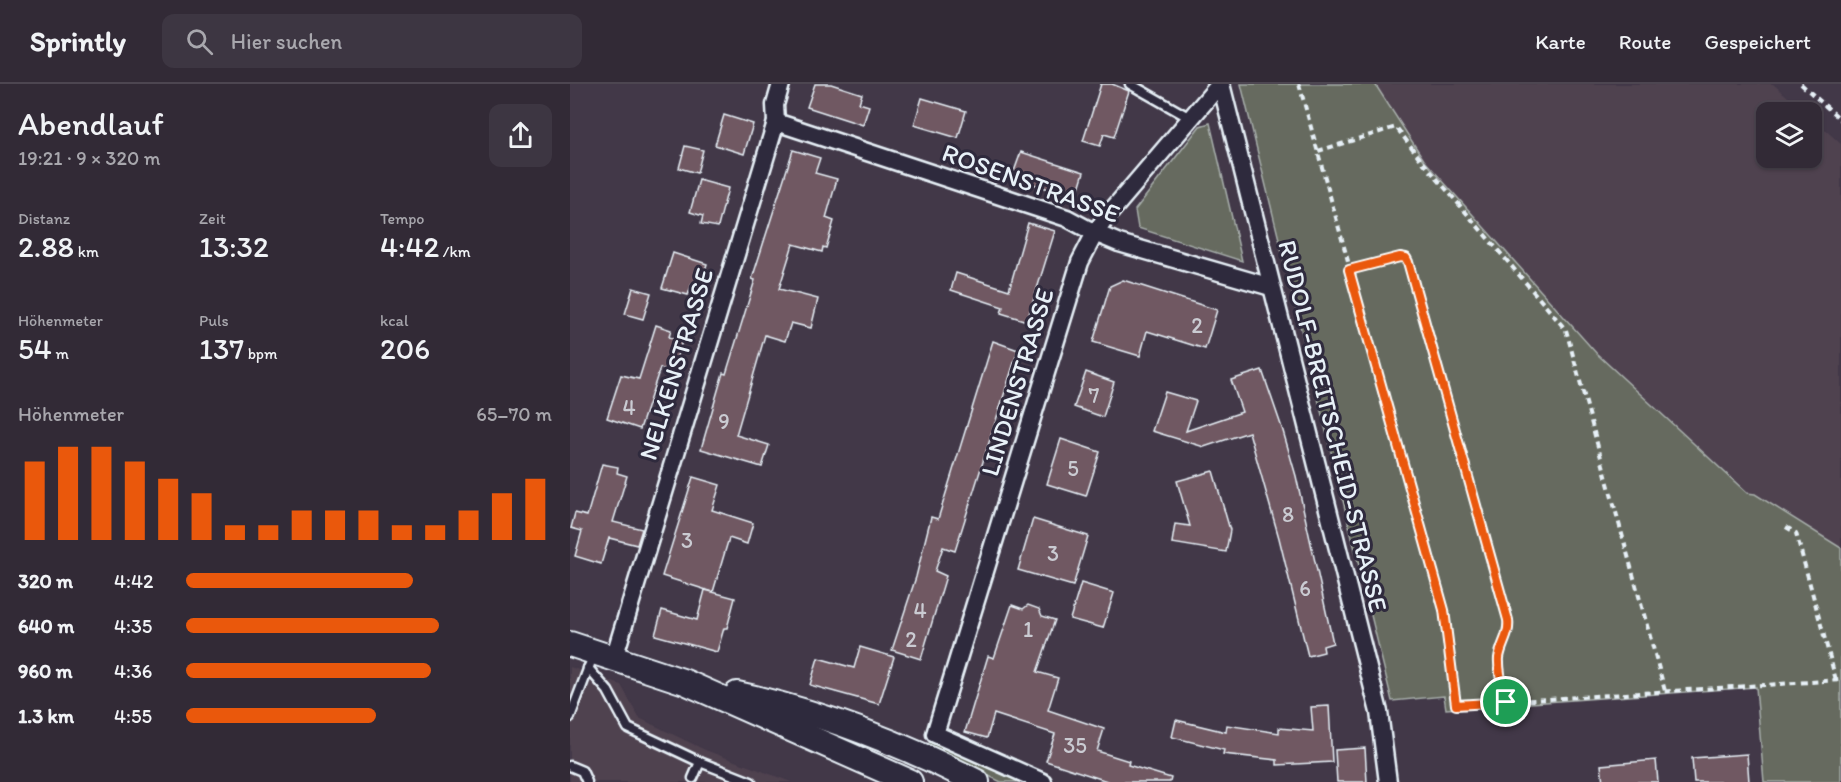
<!DOCTYPE html>
<html lang="de">
<meta charset="utf-8">
<style>
body{margin:0;font-family:Itim,sans-serif;background:#3d3642;color:#f1f3f6;height:100vh;display:flex;flex-direction:column;font-size:22px;white-space:nowrap}
*{box-sizing:border-box;margin:0}
p{font-size:20px;color:#a8a7ad}
.icon{flex:none;width:33px;height:33px;fill:none;stroke:currentColor;stroke-width:2;stroke-linecap:round;stroke-linejoin:round}
.map{position:relative;flex:1;overflow:hidden}
.panel{display:flex;flex-direction:column;background:#322a36;width:570px}
.panel>*{flex:none}
.tools{position:absolute;left:1186px;top:18px;display:grid;gap:12px}
.tools a{display:grid;place-items:center;width:66px;height:66px;border-radius:12px;background:#322a36;box-shadow:0 2px 4px #0004,0 0 0 2px #4d4651;font-size:30px}
.pin{position:absolute;display:grid;place-items:center;width:51px;height:51px;color:#fff;margin:-26px;border:3px solid #fff;border-radius:50%;box-shadow:0 2px 6px #0007}
.round{display:grid;place-items:center;flex:none;width:63px;height:63px;border-radius:12px;background:#3d3642}
.summary{display:flex;align-items:center;justify-content:space-between;height:102px;padding:0 18px}
h1{font-size:33px;font-weight:600;line-height:45px}
.metrics{display:grid;grid-template-columns:repeat(3,1fr);gap:9px;height:102px;padding:6px 18px}
.metrics div{display:grid;align-content:center}
.metrics b{font-size:30px;font-weight:600}
.metrics small{font-size:16px;font-weight:400}
.metrics p{font-size:16px}
.chart{height:168px;padding:12px 18px}
.chart p{display:flex;justify-content:space-between}
.chart svg{width:100%;height:108px;margin-top:6px;stroke:#ea580c;stroke-width:6}
ul{padding:0 18px;list-style:none;font-size:20px}
li{display:grid;grid-template-columns:96px 72px 1fr;align-items:center;height:45px}
li i{height:15px;border-radius:8px;background:#ea580c}
header{display:flex;align-items:center;gap:36px;box-sizing:border-box;height:84px;padding:0 30px;background:#322a36;border-bottom:2px solid #4d4651}
header strong{font-size:28px}
nav{display:flex;gap:33px;margin-inline-start:auto;font-size:21px}
.search{width:420px;height:54px;background:#3d3642;display:flex;align-items:center;gap:15px;box-sizing:border-box;padding:0 21px;border-radius:12px;color:#a8a7ad;font-size:22px}
main{display:flex;flex:1;min-height:0}
.map>svg:first-child{display:block}
.built{fill:#504250}
.green{fill:#666b5e;stroke:#a7aeab;stroke-width:1.5}
.building{fill:#705962;stroke:#e8f1f8;stroke-width:1.5}
.lines{fill:none;stroke-linecap:round;stroke-linejoin:round}
.lane-casing{stroke:#e8f1f8;stroke-width:13}
.street-casing{stroke:#e8f1f8;stroke-width:21}
.secondary-casing{stroke:#e8f1f8;stroke-width:28}
.path{stroke:#e8f1f8;stroke-width:4;stroke-dasharray:6 4.5;stroke-linecap:butt}
.lane{stroke:#2f2a3d;stroke-width:8}
.street{stroke:#2f2a3d;stroke-width:16}
.secondary{stroke:#2f2a3d;stroke-width:24}
.route-casing{stroke:#fff;stroke-width:12}
.route{stroke:#ea580c;stroke-width:8}
.labels{text-anchor:middle;stroke-width:6;stroke-linejoin:round;paint-order:stroke}
.number-label{font-size:22px;fill:#cacbd2}
.street-label{font-size:26px;fill:#e8f1f8;stroke:#2f2a3d}
</style>
<header>
<strong>Sprintly</strong>
<div class="search"><svg class="icon" aria-label="search" viewBox="0 0 24 24"><circle cx="10" cy="10" r="6"/><path d="M15 15l6 6"/></svg>Hier suchen</div>
<nav><a>Karte</a><a>Route</a><a>Gespeichert</a></nav>
</header>
<main>
<section class="panel">
<div class="summary"><div><h1>Abendlauf</h1><p>19:21 · 9 × 320 m</p></div><a class="round"><svg class="icon" aria-label="share" viewBox="0 0 24 24"><path d="M12 15V3M7 8l5-5 5 5M5 13v7h14v-7"/></svg></a></div>
<div class="metrics">
<div><p>Distanz</p><b>2.88<small> km</small></b></div>
<div><p>Zeit</p><b>13:32</b></div>
<div><p>Tempo</p><b>4:42<small> /km</small></b></div>
</div>
<div class="metrics">
<div><p>Höhenmeter</p><b>54<small> m</small></b></div>
<div><p>Puls</p><b>137<small> bpm</small></b></div>
<div><p>kcal</p><b>206</b></div>
</div>
<div class="chart"><p><span>Höhenmeter</span>65–70 m</p>
<svg viewBox="0 0 160 44" preserveAspectRatio="none"><path d="M5 44V12M15 44V6M25 44V6M35 44V12M45 44V19M55 44V25M65 44V38M75 44V38M85 44V32M95 44V32M105 44V32M115 44V38M125 44V38M135 44V32M145 44V25M155 44V19"/></svg>
</div>
<ul>
<li><b>320 m</b>4:42<i style="width:62%"></i></li>
<li><b>640 m</b>4:35<i style="width:69%"></i></li>
<li><b>960 m</b>4:36<i style="width:67%"></i></li>
<li><b>1.3 km</b>4:55<i style="width:52%"></i></li>
</ul>
</section>
<div class="map">
<svg width="1271" height="698" viewBox="0 0 1271 698">
<rect width="100%" height="100%" fill="#423848"/>
<filter id="ink" filterUnits="userSpaceOnUse"><feTurbulence type="fractalNoise" baseFrequency=".0167" numOctaves="2"/><feDisplacementMap in="SourceGraphic" scale="12" xChannelSelector="R" yChannelSelector="G"/><feConvolveMatrix kernelMatrix="1 2 1 2 8 2 1 2 1" color-interpolation-filters="sRGB"/></filter>
<g filter="url(#ink)">
<g class="built">
<path d="M805,0H1203L1235,28H1197V74H1242V34L1271,60V464L1185,410L1177,409L1027,270L854,76Z"/>
<path d="M0,583L51,601L69,634L135,666L221,698H0Z"/>
</g>
<g class="green">
<path d="M671,0H805L854,76L1027,270L1177,409L1185,410L1271,464V698H1194L1186,603L876,625L874,612L822,617Z"/>
<path d="M640,39L672,177L568,144L565,126L630,42Z"/>
<path d="M360,658L450,698H431L387,676L352,664Z"/>
</g>
<g class="building">
<path d="M245,0H261L292,10L289,19L299,22L293,41L237,23Z"/>
<path d="M531,0H542L559,7L544,53L534,50L530,62L513,57Z"/>
<path d="M352,14L396,27L388,54L344,41Z"/>
<path d="M154,31L183,40L174,70L145,61Z"/>
<path d="M115,62L133,66L127,89L109,84Z"/>
<path d="M223,66L250,74L245,89L267,95L256,134L264,137L256,164L253,163L252,168L223,160L209,205L248,215L241,244L221,239L215,257L195,251L183,293L166,351L199,361L192,383L131,365L153,289L156,290L185,196L182,195Z"/>
<path d="M451,68L514,88L506,114L442,93Z"/>
<path d="M129,96L158,104L148,143L131,140L133,132L120,128Z"/>
<path d="M458,139L485,147L457,237L431,229L433,223L381,206L386,189L439,206Z"/>
<path d="M103,169L137,180L130,202L122,200L118,211L92,204Z"/>
<path d="M553,196L647,226L635,265L577,247L570,272L523,258L540,202Z"/>
<path d="M63,204L81,209L73,235L55,230Z"/>
<path d="M86,241L101,246L99,253L112,257L102,288L90,284L70,345L37,334L51,291L69,295Z"/>
<path d="M423,257L448,266L385,467L373,463L365,487L376,492L351,575L322,566L346,493L361,433L368,435Z"/>
<path d="M692,286L713,347L726,392L763,559L753,562L754,568L738,572L709,454L679,348L634,363L582,347L595,308L626,317L616,347L672,328L661,296Z"/>
<path d="M516,288L544,298L533,333L504,323Z"/>
<path d="M491,355L530,368L516,412L477,400Z"/>
<path d="M32,380L48,383L47,389L57,392L43,438L72,445L67,461L39,454L31,480L5,472L12,447L1,444L5,429L17,432Z"/>
<path d="M643,387L660,446L656,468L602,459L605,440L620,442L607,397Z"/>
<path d="M123,393L150,401L142,426L183,439L177,460L159,454L143,508L92,492Z"/>
<path d="M463,435L518,452L503,502L448,486Z"/>
<path d="M511,499L544,509L533,544L500,535Z"/>
<path d="M135,506L165,514L157,544H154L147,568L85,551L92,526L127,536Z"/>
<path d="M442,521L453,525L458,521L469,525L472,532L485,536L467,588L488,594L478,626L534,645L527,667L559,677L558,681L601,694L600,698H540L476,677L485,650L424,630L417,654L395,648L418,572L424,574Z"/>
<path d="M290,563L324,573L309,620L240,601L248,574L284,584Z"/>
<path d="M759,622L762,678L707,681V676L653,670L654,666L602,653L606,636L656,648L657,641L709,649V644L743,647L741,623Z"/>
<path d="M795,664L797,698H767L765,666Z"/>
<path d="M1177,670L1179,698H1124L1122,674Z"/>
<path d="M1086,676L1088,698H1033L1031,681Z"/>
</g>
<g class="lines">
<defs>
<g id="lane">
<path d="M560,0L620,34"/>
<path d="M18,584L38,607L58,644L130,678L181,698"/>
<path d="M0,633L20,580"/>
<path d="M0,682L12,687L17,698"/>
<path d="M123,694L130,678"/>
</g>
<g id="street">
<path d="M651,0L809,628L818,698"/>
<path d="M206,38L497,134L525,149L549,159L701,203"/>
<path d="M44,574L206,38L205,21L211,0"/>
<path d="M473,698L365,650L510,178L525,149L538,131L650,0"/>
</g>
<g id="secondary">
<path d="M0,560L115,598L340,698"/>
<path d="M167,610C250,628 331,659 407,698"/>
</g>
</defs>
<use href="#lane" class="lane-casing"/>
<use href="#street" class="street-casing"/>
<use href="#secondary" class="secondary-casing"/>
<g class="path">
<path d="M729,0L869,506L874,526L886,621L1271,596"/>
<path d="M1231,0L1271,36"/>
<path d="M748,67L826,43L852,77L996,246L1095,607"/>
<path d="M779,186L830,173L836,175L838,178L938,536V550L929,575L936,618"/>
<path d="M1216,443L1226,449L1266,596"/>
</g>
<use href="#lane" class="lane"/>
<use href="#street" class="street"/>
<use href="#secondary" class="secondary"/>
</g>
</g>
<g class="lines" filter="url(#ink)">
<defs>
<path id="route" d="M830,173L836,174L838,178L938,536C940,551 931,560 929,574C928,588 933,604 936,618L886,621L874,526L779,186Z"/>
</defs>
<use href="#route" class="route-casing"/>
<use href="#route" class="route"/>
</g>
<g class="labels">
<g class="number-label">
<text x="627" y="249">2</text>
<text x="524" y="319">7</text>
<text x="59" y="331">4</text>
<text x="154" y="345">9</text>
<text x="503" y="392">5</text>
<text x="718" y="438">8</text>
<text x="117" y="464">3</text>
<text x="483" y="477">3</text>
<text x="735" y="512">6</text>
<text x="350" y="534">4</text>
<text x="458" y="553">1</text>
<text x="341" y="563">2</text>
<text x="505" y="669">35</text>
</g>
<g class="street-label">
<text transform="translate(461 99) rotate(20)" y="9">ROSENSTRASSE</text>
<text transform="translate(106 280) rotate(-73)" y="9">NELKENSTRASSE</text>
<text transform="translate(447 298) rotate(-73)" y="9">LINDENSTRASSE</text>
<text transform="translate(763 342) rotate(76)" y="9">RUDOLF-BREITSCHEID-STRASSE</text>
</g>
</g>
</svg>
<div class="tools">
<a><svg class="icon" aria-label="layers" viewBox="0 0 24 24"><path d="M12 4l9 5-9 5-9-5zM3 14l9 5 9-5"/></svg></a>
</div>
<div class="pin" style="left:936px;top:618px;background:#1e9e55"><svg class="icon" aria-label="arrive" viewBox="0 0 24 24"><path d="M6 21V4h12l-3 4 3 4H6"/></svg></div>
</div>
</main>
